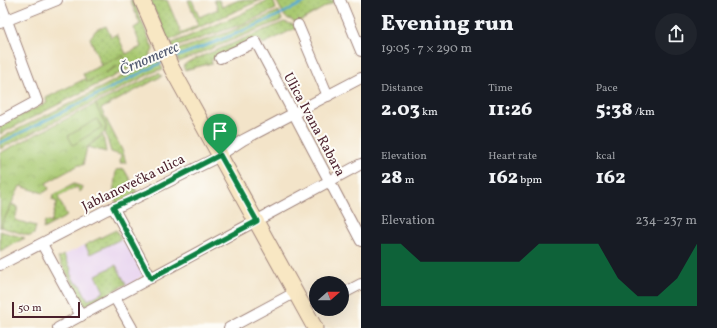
<!DOCTYPE html>
<meta charset="utf-8">
<style>
body{margin:0;font-family:Vollkorn,serif;background:#20242c;color:#f1f3f6;height:100vh;display:flex;flex-direction:column;font-size:15px;white-space:nowrap}
*{box-sizing:border-box;margin:0}
p{font-size:13px;color:#9ea1a6}
.icon{flex:none;width:22px;height:22px;fill:none;stroke:currentColor;stroke-width:2;stroke-linecap:round;stroke-linejoin:round}
.map{position:relative;flex:1;overflow:hidden}
.details{display:flex;flex-direction:column;background:#171b24;width:356px}
.details>*{flex:none}
.needle{width:26px;rotate:69deg}
.fabs{position:absolute;left:309px;top:276px;display:grid;gap:8px}
.fabs a{display:grid;place-items:center;width:40px;height:40px;border-radius:50%;background:#171b24;box-shadow:0 4px 16px #0002;font-size:20px}
.scale{position:absolute;left:12px;bottom:10px;width:68px;box-sizing:border-box;padding-left:4px;border:2px solid #4a1f2b;border-top:0;font-size:11px;line-height:14px;white-space:nowrap;color:#4a1f2b;-webkit-text-stroke:3px #fdfcf7;paint-order:stroke}
.pin{position:absolute;display:grid;place-items:center;width:34px;height:34px;color:#fff;margin:-41px -17px;border-radius:50% 50% 50% 0;rotate:-45deg;box-shadow:0 0 4px #0007}
.pin .icon{rotate:45deg}
.round{display:grid;place-items:center;flex:none;width:42px;height:42px;border-radius:21px;background:#20242c}
.head{display:flex;align-items:center;justify-content:space-between;height:68px;padding:0 20px}
h1{font-size:22px;font-weight:800;line-height:30px}
.stats{display:grid;grid-template-columns:repeat(3,1fr);gap:6px;height:68px;padding:4px 20px}
.stats div{display:grid;align-content:center}
.stats b{font-size:20px;font-weight:800}
.stats small{font-size:11px;font-weight:400}
.stats p{font-size:11px}
.chart{height:112px;padding:8px 20px}
.chart p{display:flex;justify-content:space-between}
.chart svg{width:100%;height:72px;margin-top:4px;fill:#0b8043;opacity:.7}
main{display:flex;flex:1;min-height:0}
.map>svg:first-child{display:block}
.built{fill:#e7d2ef}
.grass{fill:url(#grass-dots);stroke:#7a744e}
.park{fill:url(#park-crowns);stroke:#7a744e}
.pitch{fill:#a9c971;stroke:#7a744e}
.lines{fill:none;stroke-linecap:round;stroke-linejoin:round}
.stream{stroke:#57acd3;stroke-width:2.5}
.street-casing{stroke:#9e827a;stroke-width:12}
.secondary-casing{stroke:#9e827a;stroke-width:17}
.street{stroke:#fff;stroke-width:10}
.secondary{stroke:#f8e7c3;stroke-width:15}
.route-casing{stroke:#fff;stroke-width:8}
.route{stroke:#0b8043;stroke-width:5}
.labels{text-anchor:middle;stroke-width:4;stroke-linejoin:round;paint-order:stroke}
.street-label{font-size:14px;fill:#4a1f2b;stroke:#fdfcf7}
.water-label{font-size:15px;font-style:italic;fill:#4f576e;stroke:#fdfcf7}
</style>
<main>
<div class="map">
<svg width="361" height="328" viewBox="0 0 361 328">
<defs>
<pattern id="grass-dots" width="8" height="8" patternUnits="userSpaceOnUse"><rect width="8" height="8" fill="#a9c971"/><path d="M2 2h.1M6 6h.1" fill="none" stroke="#93ac62" stroke-width="1.8" stroke-linecap="round"/></pattern>
<pattern id="park-crowns" width="20" height="18" patternUnits="userSpaceOnUse"><rect width="20" height="18" fill="#a9c971"/><path d="M2 6a3 3 0 1 1 6 0M12 15a3 3 0 1 1 6 0" fill="none" stroke="#93ac62"/></pattern>
</defs>
<rect width="100%" height="100%" fill="#fdfcf7"/>
<filter id="ink" filterUnits="userSpaceOnUse"><feTurbulence type="fractalNoise" baseFrequency=".025" numOctaves="2"/><feDisplacementMap in="SourceGraphic" scale="8" xChannelSelector="R" yChannelSelector="G"/><feConvolveMatrix kernelMatrix="1 2 1 2 8 2 1 2 1" color-interpolation-filters="sRGB"/></filter>
<filter id="wash" filterUnits="userSpaceOnUse"><feTurbulence type="fractalNoise" baseFrequency=".012" numOctaves="4" result="noise"/><feDisplacementMap in="SourceGraphic" scale="16" xChannelSelector="R" yChannelSelector="G"/><feGaussianBlur stdDeviation="0.9" result="paint"/><feColorMatrix in="noise" values="0 0 0 0 0 0 0 0 0 0 0 0 0 0 0 0 0 1.4 0 .05"/><feComposite in="paint" operator="in"/></filter>
<g filter="url(#wash)">
<rect width="100%" height="100%" fill="#f3e4c9"/>
<path class="built" d="M116,230L123,243L127,241L143,275L128,287L125,283L84,305L58,258Z"/>
<g class="grass">
<path d="M130,0H133L153,49C150,60 138,64 128,69L0,134V125L47,103L46,98L103,70L90,38L96,30L106,26L111,37L117,34L126,54L141,47L134,28L140,24Z"/>
<path d="M150,0H167L181,33L198,25L188,0H192L199,17L218,9L214,0H219L222,7L239,0H261L168,41Z"/>
<path d="M268,0H273L276,9L243,24L173,48L170,44L239,15Z"/>
<path d="M276,0H337L297,23L285,17Z"/>
<path d="M279,11L282,20L179,62L174,51L228,32Z"/>
<path d="M284,22L294,25L296,28L263,44L258,38L211,60L212,63L185,70L183,66L188,62Z"/>
<path d="M157,58L163,70H158L0,149V138L85,96Z"/>
<path d="M159,73L162,76L101,109L123,152L126,163H120L121,155L111,152L105,132L106,126L95,104Z"/>
<path d="M103,135L106,152L87,147Z"/>
<path d="M124,169L138,194L117,204L113,195L116,170Z"/>
<path d="M74,184L83,187L82,190L80,192L77,187L58,197L67,216L43,229L45,221L51,223L57,202L52,200L53,195Z"/>
<path d="M12,204L18,207L15,220L36,226L34,234L30,236L0,227Z"/>
<path d="M116,230L121,239L90,254L85,245Z"/>
<path d="M0,231L25,238L0,251Z"/>
<path d="M64,255L72,271L70,273L76,284L79,283L88,300L104,292L96,275L116,265L126,284L85,306L58,258Z"/>
</g>
<g class="park">
<path d="M123,55L126,62L87,82L83,74Z"/>
<path d="M95,104L106,126L105,132L87,147L83,165H79L46,183L49,189L43,193L20,186L0,228V153Z"/>
</g>
<path class="pitch" d="M97,119L102,127L73,145L68,136Z"/>
<g class="lines">
<g class="stream">
<path d="M173,58C221,40 264,24 309,0"/>
<path d="M0,143L163,62"/>
</g>
</g>
</g>
<g filter="url(#ink)">
<g class="lines">
<defs>
<g id="street">
<path d="M340,0L361,51"/>
<path d="M0,2L37,101L0,121"/>
<path d="M0,23L57,0"/>
<path d="M298,25L328,96"/>
<path d="M220,58L256,42L361,241"/>
<path d="M113,207L151,278"/>
<path d="M42,244L81,316"/>
<path d="M0,265L106,210L122,205L214,159L243,140L361,78"/>
<path d="M342,294L361,284"/>
<path d="M115,298L132,328"/>
<path d="M58,328L361,164"/>
<path d="M229,328L296,292"/>
</g>
<path id="secondary" d="M142,0L172,69L315,328"/>
</defs>
<use href="#street" class="street-casing"/>
<use href="#secondary" class="secondary-casing"/>
<use href="#street" class="street"/>
<use href="#secondary" class="secondary"/>
</g>
</g>
<g class="lines" filter="url(#ink)">
<defs>
<path id="route" d="M220,155L257,221L151,278L113,207L148,192Z"/>
</defs>
<use href="#route" class="route-casing"/>
<use href="#route" class="route"/>
</g>
<g class="labels">
<g class="street-label">
<text transform="translate(315 124) rotate(62)" y="5">Ulica Ivana Rabara</text>
<text transform="translate(133 182) rotate(-26)" y="5">Jablanovečka ulica</text>
</g>
<g class="water-label">
<text transform="translate(149 58) rotate(-23)" y="5">Črnomerec</text>
</g>
</g>
</svg>
<div class="fabs">
<a><svg class="needle" viewBox="-14 -14 28 28"><path d="M0-13l5 13h-10z" fill="#e53935"/><path d="M0 13l5-13h-10z" fill="#9ea1a6"/></svg></a>
</div>
<div class="scale">50 m</div>
<div class="pin" style="left:220px;top:155px;background:#1e9e55"><svg class="icon" aria-label="arrive" viewBox="0 0 24 24"><path d="M6 21V4h12l-3 4 3 4H6"/></svg></div>
</div>
<section class="details">
<div class="head"><div><h1>Evening run</h1><p>19:05 · 7 × 290 m</p></div><a class="round"><svg class="icon" aria-label="share" viewBox="0 0 24 24"><path d="M12 15V3M7 8l5-5 5 5M5 13v7h14v-7"/></svg></a></div>
<div class="stats">
<div><p>Distance</p><b>2.03<small> km</small></b></div>
<div><p>Time</p><b>11:26</b></div>
<div><p>Pace</p><b>5:38<small> /km</small></b></div>
</div>
<div class="stats">
<div><p>Elevation</p><b>28<small> m</small></b></div>
<div><p>Heart rate</p><b>162<small> bpm</small></b></div>
<div><p>kcal</p><b>162</b></div>
</div>
<div class="chart"><p><span>Elevation</span>234–237 m</p>
<svg viewBox="0 0 160 44" preserveAspectRatio="none"><path d="M0 44V6L10 6L20 17L30 17L40 17L50 17L60 17L70 17L80 6L90 6L100 6L110 6L120 27L130 38L140 38L150 27L160 6V44z"/></svg>
</div>
</section>
</main>
